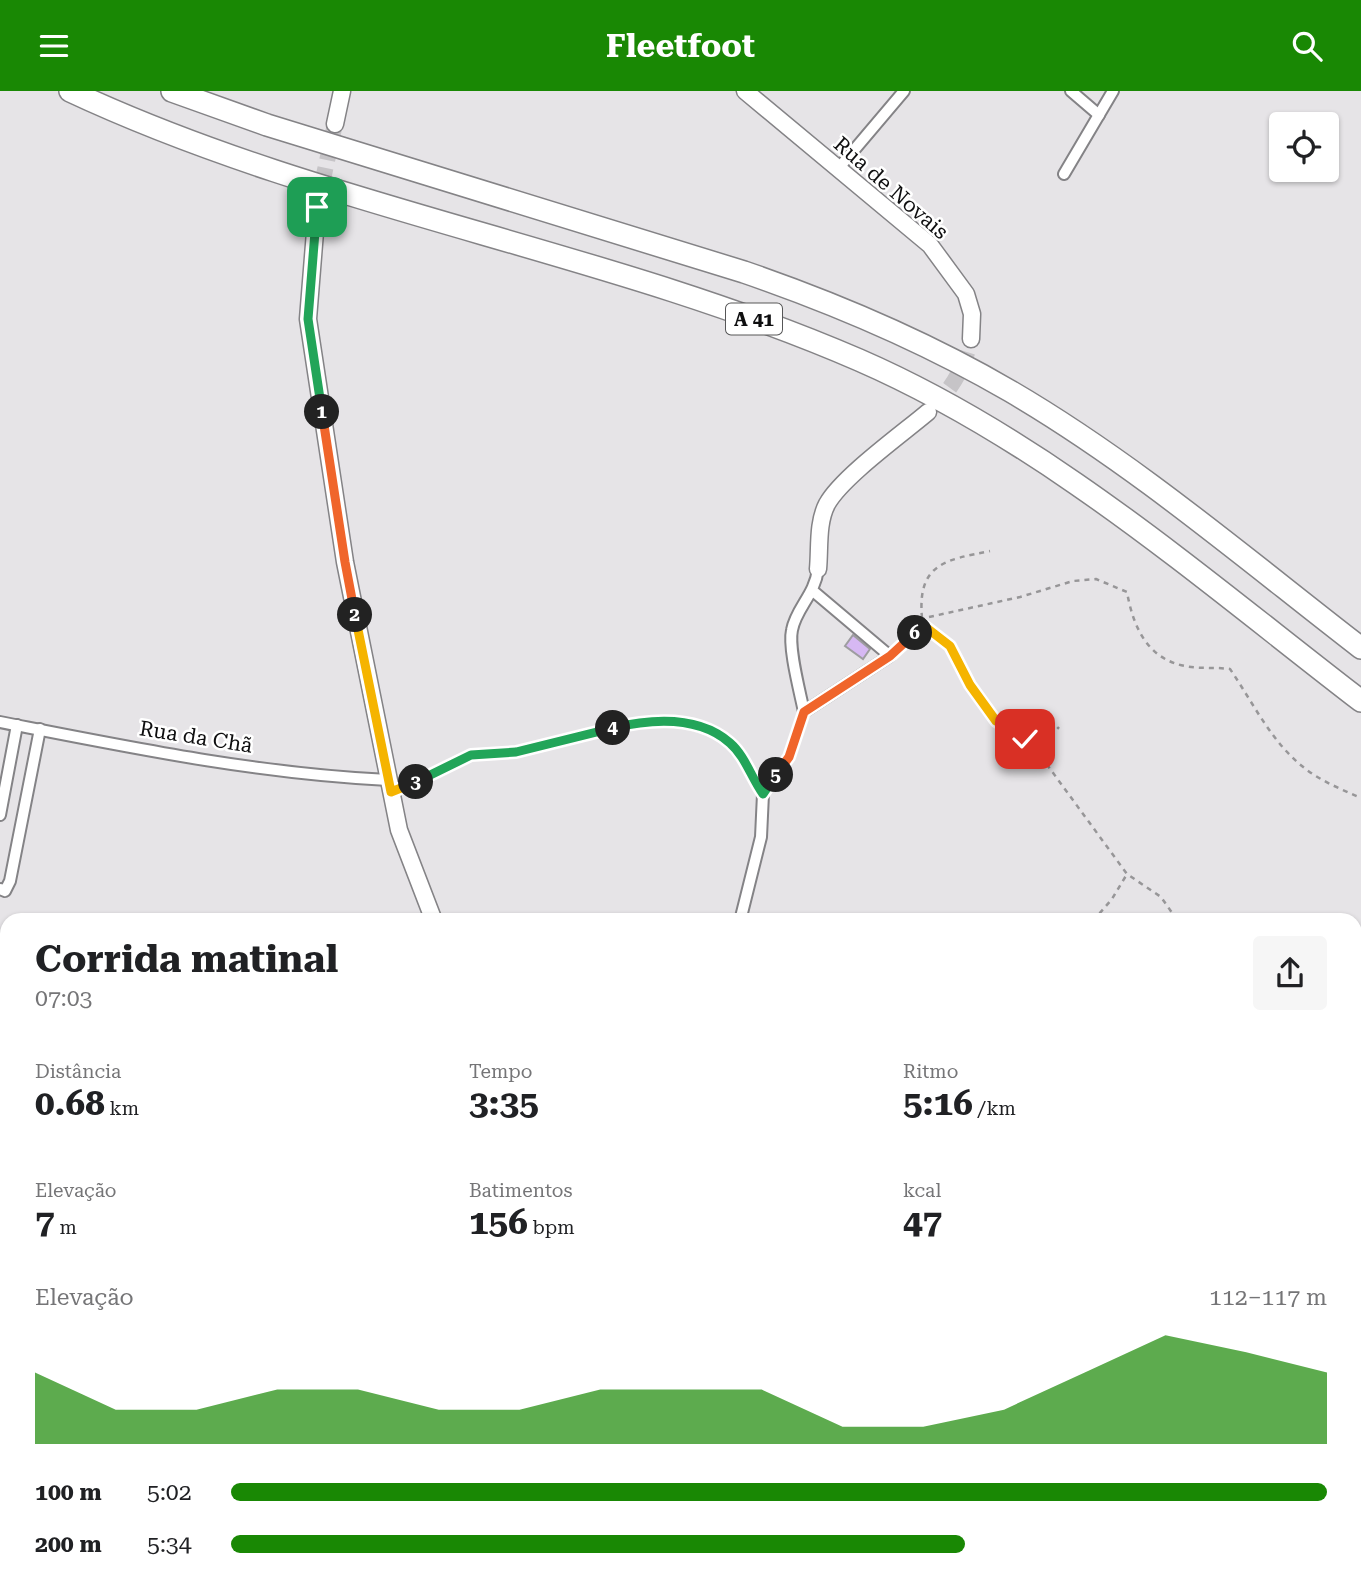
<!DOCTYPE html>
<html lang="pt">
<meta charset="utf-8">
<style>
body{margin:0;font-family:"Roboto Serif",serif;background:#f6f6f6;color:#202124;height:100vh;display:flex;flex-direction:column;font-size:26px;white-space:nowrap}
*{box-sizing:border-box;margin:0}
p{font-size:23px;color:#757577}
.icon{flex:none;width:38px;height:38px;fill:none;stroke:currentColor;stroke-width:2;stroke-linecap:round;stroke-linejoin:round}
.map{position:relative;flex:1;overflow:hidden}
.sheet{position:absolute;left:0px;top:822px;width:1362px;height:674px;display:flex;flex-direction:column;background:#fff;border-radius:21px 21px 0 0;box-shadow:0 2px 5px #0004}
.sheet>*{flex:none}
.buttons{position:absolute;left:1269px;top:21px;display:grid;gap:14px}
.buttons a{display:grid;place-items:center;width:70px;height:70px;border-radius:7px;background:#fff;box-shadow:0 2px 5px #0004;font-size:35px}
.pin{position:absolute;display:grid;place-items:center;width:60px;height:60px;color:#fff;margin:-30px;border-radius:14px;box-shadow:0 4px 10px #0006}
.km{position:absolute;width:35px;height:35px;margin:-18px;border-radius:50%;background:#222;color:#fff;font-size:19px;line-height:35px;text-align:center}
.round{display:grid;place-items:center;flex:none;width:74px;height:74px;border-radius:7px;background:#f6f6f6}
.summary{display:flex;align-items:center;justify-content:space-between;height:119px;padding:0 35px}
h1{font-size:38px;font-weight:700;line-height:52px}
.figures{display:grid;grid-template-columns:repeat(3,1fr);gap:10px;height:119px;padding:7px 35px}
.figures div{display:grid;align-content:center}
.figures b{font-size:35px;font-weight:700}
.figures small{font-size:19px;font-weight:400}
.figures p{font-size:19px}
.chart{height:196px;padding:14px 35px}
.chart p{display:flex;justify-content:space-between}
.chart svg{width:100%;height:126px;margin-top:7px;fill:#198804;opacity:.7}
ul{padding:0 35px;list-style:none;font-size:23px}
li{display:grid;grid-template-columns:112px 84px 1fr;align-items:center;height:52px}
li i{height:18px;border-radius:9px;background:#198804}
header{display:flex;justify-content:space-between;align-items:center;height:91px;padding:0 35px;background:#198804;color:#fff;font-size:32px;font-weight:700}
.map>svg:first-child{display:block}
.green{fill:#b4dfae}
.building{fill:#d6b8f3;stroke:#9e9da0;stroke-width:2}
.lines{fill:none;stroke-linecap:round;stroke-linejoin:round}
.secondary-tunnel{stroke:#c6c4c7;stroke-width:16;stroke-dasharray:16 8;stroke-linecap:butt}
.lane-casing{stroke:#848386;stroke-width:9}
.street-casing{stroke:#848386;stroke-width:14}
.secondary-casing{stroke:#848386;stroke-width:19}
.highway-casing{stroke:#848386;stroke-width:24}
.path{stroke:#979698;stroke-width:2.5;stroke-dasharray:5 5;stroke-linecap:butt}
.lane{stroke:#fff;stroke-width:5}
.street{stroke:#fff;stroke-width:10}
.secondary{stroke:#fff;stroke-width:16}
.highway{stroke:#fff;stroke-width:21}
.split-1-casing{stroke:#fff;stroke-width:14}
.split-2-casing{stroke:#fff;stroke-width:14}
.split-3-casing{stroke:#fff;stroke-width:14}
.split-4-casing{stroke:#fff;stroke-width:14}
.split-5-casing{stroke:#fff;stroke-width:14}
.split-6-casing{stroke:#fff;stroke-width:14}
.split-7-casing{stroke:#fff;stroke-width:14}
.split-1{stroke:#22a559;stroke-width:9}
.split-2{stroke:#f0652b;stroke-width:9}
.split-3{stroke:#f5b400;stroke-width:9}
.split-4{stroke:#22a559;stroke-width:9}
.split-5{stroke:#22a559;stroke-width:9}
.split-6{stroke:#f0652b;stroke-width:9}
.split-7{stroke:#f5b400;stroke-width:9}
.labels{text-anchor:middle;stroke-width:5;stroke-linejoin:round;paint-order:stroke}
.shield{fill:#fff;stroke:#565657;stroke-width:2}
.shield-label{font-size:19px;font-weight:bold;fill:#0e0e0f}
.street-label{font-size:21px;fill:#0e0e0f;stroke:#fff}
</style>
<header><svg class="icon" aria-label="menu" viewBox="0 0 24 24"><path d="M4 6h16M4 12h16M4 18h16"/></svg>Fleetfoot<svg class="icon" aria-label="search" viewBox="0 0 24 24"><circle cx="10" cy="10" r="6"/><path d="M15 15l6 6"/></svg></header>
<div class="map">
<svg width="1361" height="1496" viewBox="0 0 1361 1496">
<rect width="100%" height="100%" fill="#e6e4e7"/>
<g class="green">
<path d="M130,1489H252L253,1496H136Z"/>
<path d="M409,1489H909V1496H412Z"/>
</g>
<path class="building" d="M853,544L870,558L863,568L845,555Z"/>
<g class="lines">
<g class="secondary-tunnel">
<path d="M317,116L335,33"/>
<path d="M934,315C954,295 964,276 971,248"/>
</g>
<defs>
<g id="lane">
<path d="M890,565L924,534"/>
<path d="M394,700L432,685L471,665L516,661L623,635L669,629L714,641L731,652L763,703L789,666L804,622"/>
</g>
<g id="street">
<path d="M1071,0L1099,24"/>
<path d="M838,78L904,0"/>
<path d="M1064,83L1113,0"/>
<path d="M813,500L890,565L804,621C800,601 788,557 792,539C796,517 815,504 818,478"/>
<path d="M0,631C128,656 258,683 388,689"/>
<path d="M0,724L17,634"/>
<path d="M0,798L5,800L10,790L40,638"/>
<path d="M740,830L761,746L763,703"/>
<path d="M0,1267L7,1262"/>
<path d="M1354,1281L1361,1276"/>
<path d="M295,1489L304,1496"/>
<path d="M920,1496V1489"/>
</g>
<g id="secondary">
<path d="M745,0L930,154L966,203L972,223L971,248"/>
<path d="M335,33L342,0"/>
<path d="M317,116L308,228L345,471L399,739L434,830"/>
<path d="M818,478C820,458 817,432 827,413C842,386 902,343 928,321"/>
<path d="M1165,1489L1174,1496"/>
<path d="M1068,1496L1077,1489"/>
</g>
<g id="highway">
<path d="M70,0C322,118 603,158 859,269C1045,350 1201,487 1361,610"/>
<path d="M172,0L267,34L744,181C837,213 926,251 1010,300C1135,373 1247,469 1361,557"/>
</g>
</defs>
<use href="#lane" class="lane-casing"/>
<use href="#street" class="street-casing"/>
<use href="#secondary" class="secondary-casing"/>
<use href="#highway" class="highway-casing"/>
<g class="path">
<path d="M929,526L1020,506L1073,490L1096,488L1127,501C1133,535 1147,568 1185,575C1199,578 1215,576 1230,578C1254,613 1272,653 1307,679C1323,691 1343,699 1361,707"/>
<path d="M922,527C917,472 946,469 990,460"/>
<path d="M931,540L950,555L970,594L996,630L1025,648L1037,660L1127,783L1161,806L1175,826L1176,830"/>
<path d="M1037,660L1059,636"/>
<path d="M1093,830L1112,808L1127,783"/>
<path d="M72,1496L77,1489"/>
</g>
<use href="#lane" class="lane"/>
<use href="#street" class="street"/>
<use href="#secondary" class="secondary"/>
<use href="#highway" class="highway"/>
</g>
<g class="lines">
<defs>
<path id="split-1" d="M317,116L308,228L322,321"/>
<path id="split-2" d="M322,321L345,471L355,524"/>
<path id="split-3" d="M355,524L391,701L416,691"/>
<path id="split-4" d="M416,691L471,664L516,661L613,637"/>
<path id="split-5" d="M613,637C651,628 698,624 730,652C745,665 751,686 763,703L776,684"/>
<path id="split-6" d="M776,684L789,666L804,621L890,565L915,542"/>
<path id="split-7" d="M915,542L923,534L950,555L970,594L996,630L1025,648"/>
</defs>
<use href="#split-1" class="split-1-casing"/>
<use href="#split-2" class="split-2-casing"/>
<use href="#split-3" class="split-3-casing"/>
<use href="#split-4" class="split-4-casing"/>
<use href="#split-5" class="split-5-casing"/>
<use href="#split-6" class="split-6-casing"/>
<use href="#split-7" class="split-7-casing"/>
<use href="#split-1" class="split-1"/>
<use href="#split-2" class="split-2"/>
<use href="#split-3" class="split-3"/>
<use href="#split-4" class="split-4"/>
<use href="#split-5" class="split-5"/>
<use href="#split-6" class="split-6"/>
<use href="#split-7" class="split-7"/>
</g>
<g class="labels">
<rect class="shield" x="726" y="212.5" width="56" height="31" rx="5"/>
<g class="shield-label">
<text x="754" y="235">A 41</text>
</g>
<g class="street-label">
<text transform="translate(891 97) rotate(41)" y="7">Rua de Novais</text>
<text transform="translate(196 646) rotate(9)" y="7">Rua da Chã</text>
</g>
</g>
</svg>
<div class="buttons">
<a><svg class="icon" aria-label="locate" viewBox="0 0 24 24"><circle cx="12" cy="12" r="6"/><path d="M12 2v4M12 18v4M2 12h4M18 12h4"/></svg></a>
</div>
<div class="pin" style="left:317px;top:116px;background:#1e9e55"><svg class="icon" aria-label="arrive" viewBox="0 0 24 24"><path d="M6 21V4h12l-3 4 3 4H6"/></svg></div>
<div class="pin" style="left:1025px;top:648px;background:#d93025"><svg class="icon" aria-label="check" viewBox="0 0 24 24"><path d="M5 12l5 5 9-10"/></svg></div>
<b class="km" style="left:322px;top:321px">1</b>
<b class="km" style="left:355px;top:524px">2</b>
<b class="km" style="left:416px;top:691px">3</b>
<b class="km" style="left:613px;top:637px">4</b>
<b class="km" style="left:776px;top:684px">5</b>
<b class="km" style="left:915px;top:542px">6</b>
<section class="sheet">
<div class="summary"><div><h1>Corrida matinal</h1><p>07:03</p></div><a class="round"><svg class="icon" aria-label="share" viewBox="0 0 24 24"><path d="M12 15V3M7 8l5-5 5 5M5 13v7h14v-7"/></svg></a></div>
<div class="figures">
<div><p>Distância</p><b>0.68<small> km</small></b></div>
<div><p>Tempo</p><b>3:35</b></div>
<div><p>Ritmo</p><b>5:16<small> /km</small></b></div>
</div>
<div class="figures">
<div><p>Elevação</p><b>7<small> m</small></b></div>
<div><p>Batimentos</p><b>156<small> bpm</small></b></div>
<div><p>kcal</p><b>47</b></div>
</div>
<div class="chart"><p><span>Elevação</span>112–117 m</p>
<svg viewBox="0 0 160 44" preserveAspectRatio="none"><path d="M0 44V19L10 32L20 32L30 25L40 25L50 32L60 32L70 25L80 25L90 25L100 38L110 38L120 32L130 19L140 6L150 12L160 19V44z"/></svg>
</div>
<ul>
<li><b>100 m</b>5:02<i style="width:100%"></i></li>
<li><b>200 m</b>5:34<i style="width:67%"></i></li>
</ul>
</section>
</div>
